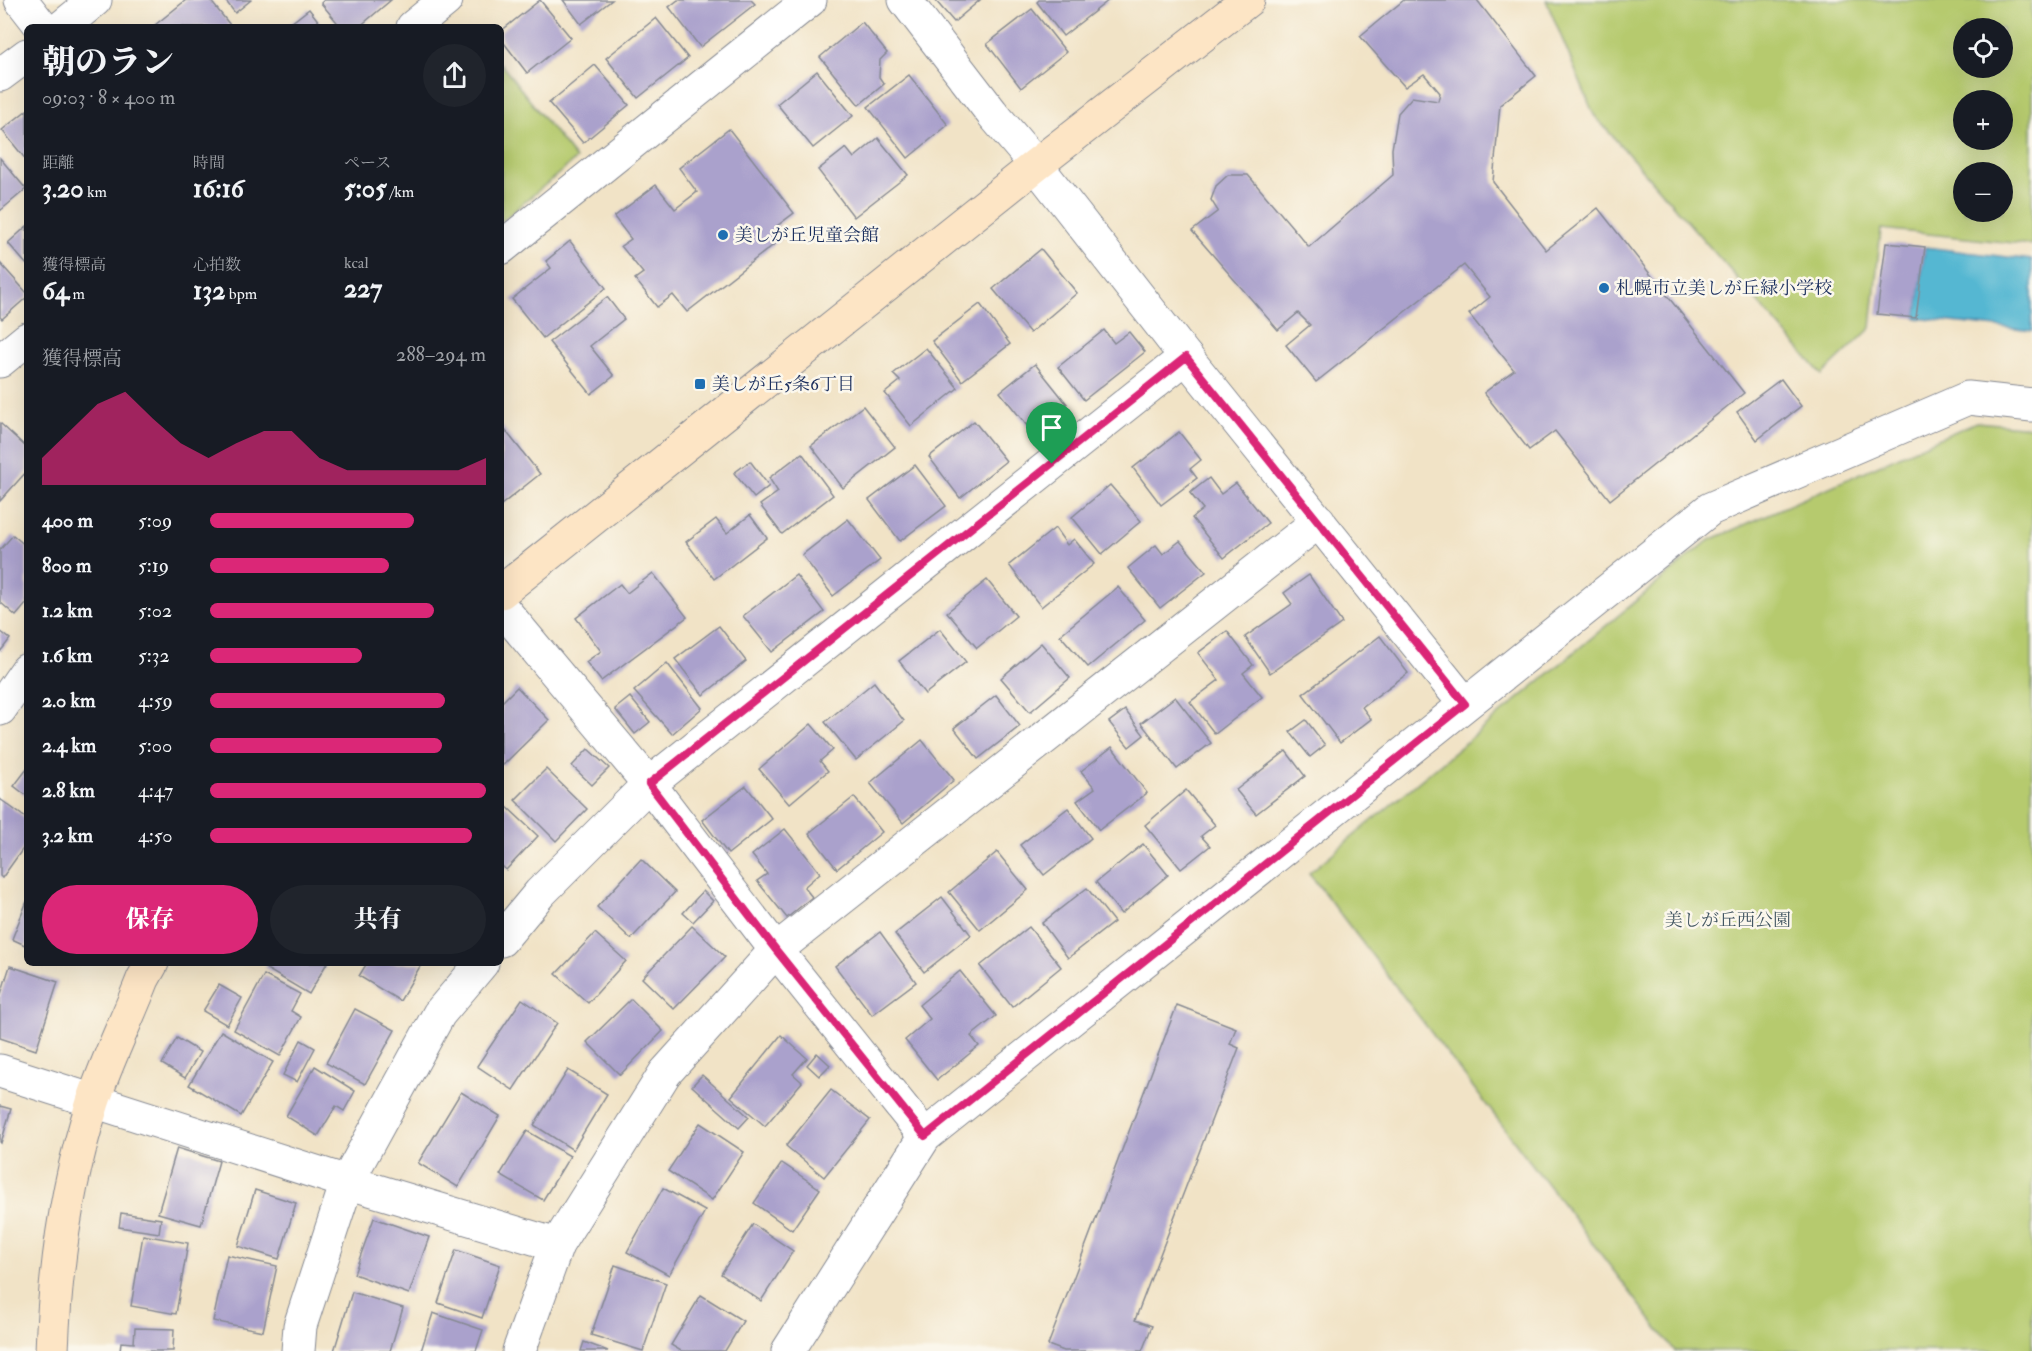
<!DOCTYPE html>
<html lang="ja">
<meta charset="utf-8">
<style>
body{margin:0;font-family:"IM FELL Double Pica","Noto Serif JP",serif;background:#20242c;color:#f1f3f6;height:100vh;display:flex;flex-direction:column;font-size:22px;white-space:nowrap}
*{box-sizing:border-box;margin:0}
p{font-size:20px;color:#9ea1a6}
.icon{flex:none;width:33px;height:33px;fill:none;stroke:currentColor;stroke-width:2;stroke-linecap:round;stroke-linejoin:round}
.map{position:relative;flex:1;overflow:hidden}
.drawer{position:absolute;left:24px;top:24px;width:480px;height:942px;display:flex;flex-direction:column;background:#171b24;border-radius:9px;box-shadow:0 6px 24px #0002}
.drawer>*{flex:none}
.tools{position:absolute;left:1953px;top:18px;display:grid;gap:12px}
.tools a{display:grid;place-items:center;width:60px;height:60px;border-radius:50%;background:#171b24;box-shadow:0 6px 24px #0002;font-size:30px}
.pin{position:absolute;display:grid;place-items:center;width:51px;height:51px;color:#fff;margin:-62px -26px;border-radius:50% 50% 50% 0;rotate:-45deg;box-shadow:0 0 6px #0007}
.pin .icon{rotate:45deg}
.round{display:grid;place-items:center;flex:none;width:63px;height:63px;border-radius:32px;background:#20242c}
.headline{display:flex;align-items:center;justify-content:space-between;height:102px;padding:0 18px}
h1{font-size:33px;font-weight:800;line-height:45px}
.metrics{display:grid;grid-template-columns:repeat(3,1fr);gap:9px;height:102px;padding:6px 18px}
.metrics div{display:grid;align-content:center}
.metrics b{font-size:26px;font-weight:800}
.metrics small{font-size:16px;font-weight:400}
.metrics p{font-size:16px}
.chart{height:168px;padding:12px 18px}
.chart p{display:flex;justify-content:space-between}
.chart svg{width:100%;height:108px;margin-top:6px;fill:#db2777;opacity:.7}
.primary-button{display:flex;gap:12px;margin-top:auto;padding:12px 18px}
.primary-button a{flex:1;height:69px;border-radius:36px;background:#db2777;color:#fff;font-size:24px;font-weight:800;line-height:69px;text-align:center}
.primary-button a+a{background:#20242c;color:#f1f3f6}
ul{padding:0 18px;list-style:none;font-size:20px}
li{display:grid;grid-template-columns:96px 72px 1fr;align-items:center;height:45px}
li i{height:15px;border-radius:8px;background:#db2777}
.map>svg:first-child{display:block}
.green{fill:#b6ca6e;stroke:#687c66;stroke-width:1.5;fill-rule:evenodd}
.water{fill:#54b7d2;stroke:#387398;stroke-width:1.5}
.building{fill:#aaa1cc}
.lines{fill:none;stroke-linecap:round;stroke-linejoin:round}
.street-casing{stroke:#868992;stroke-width:35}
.secondary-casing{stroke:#868992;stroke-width:35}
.street{stroke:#fff;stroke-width:33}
.secondary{stroke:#fde5c5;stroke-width:33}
.route-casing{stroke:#fff;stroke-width:12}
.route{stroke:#db2777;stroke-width:8}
.poi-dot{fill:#1f6fb2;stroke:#fbf7ec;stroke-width:2}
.labels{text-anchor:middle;stroke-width:5;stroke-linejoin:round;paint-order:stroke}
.poi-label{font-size:18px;fill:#1b2f5e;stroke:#fbf7ec;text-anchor:start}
.park-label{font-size:18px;fill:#425662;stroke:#fbf7ec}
</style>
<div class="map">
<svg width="2032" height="1351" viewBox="0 0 2032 1351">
<rect width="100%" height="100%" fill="#fbf7ec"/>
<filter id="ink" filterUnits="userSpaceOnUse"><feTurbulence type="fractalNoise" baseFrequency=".0167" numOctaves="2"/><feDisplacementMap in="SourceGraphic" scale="12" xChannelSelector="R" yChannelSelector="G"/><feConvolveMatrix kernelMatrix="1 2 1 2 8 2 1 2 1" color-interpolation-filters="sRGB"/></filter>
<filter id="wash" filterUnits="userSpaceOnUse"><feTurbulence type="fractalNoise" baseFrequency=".008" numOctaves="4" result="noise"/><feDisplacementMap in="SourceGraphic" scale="24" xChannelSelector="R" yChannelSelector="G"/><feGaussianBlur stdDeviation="1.35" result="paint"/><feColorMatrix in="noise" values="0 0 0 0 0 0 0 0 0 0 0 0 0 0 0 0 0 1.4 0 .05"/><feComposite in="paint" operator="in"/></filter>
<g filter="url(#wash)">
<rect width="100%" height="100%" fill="#f1e3c6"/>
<g class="green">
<path d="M1546,0H2032V245L1881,229L1871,328L1822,375L1594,115ZM2002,28V68H1964V28ZM2002,100V140H1964V100ZM1964,172H2002V212H1964Z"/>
<path d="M501,64L576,159L501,222Z"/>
<path d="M1976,422L2032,427V1351H1675L1309,873L1708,541Z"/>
</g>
<path class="water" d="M1925,247L2032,260V331L1916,318Z"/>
<g id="blocks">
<g class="building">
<path d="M186,0H210L230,25L228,27H157L155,25Z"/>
<path d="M225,0H251L235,13Z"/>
<path d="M324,0H391L359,27H341L321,3Z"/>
<path d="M540,0L571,38L527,73L501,39V31Z"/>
<path d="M563,0H612L581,24Z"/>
<path d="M678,0H751L755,4L700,47L669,7Z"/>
<path d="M935,0H980L954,22Z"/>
<path d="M1039,0H1109L1063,36L1037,2Z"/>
<path d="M1404,0H1477L1536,76L1500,105L1493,182L1546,250L1598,208L1744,393L1610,500L1555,431L1529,450L1484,393L1514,370L1469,314L1490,297L1464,265L1316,382L1286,345L1310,325L1298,313L1278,330L1192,231L1218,211L1211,200L1216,186L1228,175H1248L1309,247L1393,175L1392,149L1398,113L1412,97L1438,101L1440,93L1424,74L1405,87L1360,36Z"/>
<path d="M309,9L323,27H286Z"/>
<path d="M1032,9L1066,52L1021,88L987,44Z"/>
<path d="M656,18L688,58L638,98L606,58Z"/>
<path d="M862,22L887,53L880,60L879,77L884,84L859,105L820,57Z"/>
<path d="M595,65L629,105L583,143L549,103Z"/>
<path d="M817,71L853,116L813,148L777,104Z"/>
<path d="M909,75L948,125L908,158L868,107Z"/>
<path d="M27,110V161L2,130Z"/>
<path d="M729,129L794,213L777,226L785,236L687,312L673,295L657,307L635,279L643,273L621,246L631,239L614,217L656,185L675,209L697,192L679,168Z"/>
<path d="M878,138L908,175L854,217L818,170L846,148L854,158Z"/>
<path d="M0,158L26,189L0,211Z"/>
<path d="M27,226V265L8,243Z"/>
<path d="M570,241L606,288L543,338L512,299L551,268L546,261Z"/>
<path d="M1886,243L1925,247L1916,318L1877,314Z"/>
<path d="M1041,249L1077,293L1030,333L993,289Z"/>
<path d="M0,263L27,293V297L2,319L0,317Z"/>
<path d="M607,297L624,319L590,346L614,376L591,394L549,342Z"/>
<path d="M980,304L1010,344L962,381L932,341Z"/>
<path d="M1104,330L1114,343L1129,332L1145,352L1084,400L1058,367Z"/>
<path d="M926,348L958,388L911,426L885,393L900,381L893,374Z"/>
<path d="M1035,364L1067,404L1032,432L1000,392Z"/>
<path d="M1781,379L1801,406L1757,440L1737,412Z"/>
<path d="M863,406L895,447L843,488L811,446Z"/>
<path d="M974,421L1006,461L960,498L929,457Z"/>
<path d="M0,423L27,448V471L0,501Z"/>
<path d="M501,425L540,474L501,505Z"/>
<path d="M1179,432L1201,460L1190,469L1197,478L1161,505L1133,468Z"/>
<path d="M802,453L833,495L782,534L760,505L778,492L769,478Z"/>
<path d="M750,461L769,486L754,498L734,473Z"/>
<path d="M915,465L946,506L900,541L869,500Z"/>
<path d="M1209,478L1221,494L1236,483L1268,523L1224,558L1192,518L1203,509L1190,493Z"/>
<path d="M1110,485L1141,521L1102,554L1072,517Z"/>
<path d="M750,515L767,538L714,579L686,542L716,519L727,533Z"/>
<path d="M848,519L880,560L833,596L802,555Z"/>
<path d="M1055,528L1067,545L1074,539L1094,564L1041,607L1009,565Z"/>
<path d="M13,535L27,547V603L16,616L0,602V550Z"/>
<path d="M1180,541L1206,572L1160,608L1128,568L1156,545L1163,554Z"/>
<path d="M653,573L687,617L601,681L586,662L601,651L576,618L620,584L627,593Z"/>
<path d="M796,575L824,612L772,652L743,616Z"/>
<path d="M1309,575L1342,623L1270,673L1245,637L1292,604L1284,593Z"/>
<path d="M987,580L1016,616L977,648L947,612Z"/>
<path d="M1118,587L1145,620L1088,667L1060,635Z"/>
<path d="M719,626L746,661L703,695L675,659Z"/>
<path d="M940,629L966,662L925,694L899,661Z"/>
<path d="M0,631L10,639L0,652Z"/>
<path d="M1227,631L1253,665L1243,673L1262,697L1215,734L1190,702L1219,680L1198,653Z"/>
<path d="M1380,636L1408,673L1362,707L1371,719L1340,743L1303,694Z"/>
<path d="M1041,643L1070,678L1030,712L1001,678Z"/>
<path d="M667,663L702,708L672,734L634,691Z"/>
<path d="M874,682L904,721L856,760L825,722Z"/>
<path d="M517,687L549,720L503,765L501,764V703Z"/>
<path d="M996,695L1020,726L978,759L954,728Z"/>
<path d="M630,697L650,722L635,734L615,709Z"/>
<path d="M1175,697L1211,743L1177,769L1141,723Z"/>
<path d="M1125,710L1144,735L1129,747L1109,722Z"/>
<path d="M1306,720L1325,745L1310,757L1290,732Z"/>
<path d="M811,724L833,750L820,761L828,771L789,804L759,769Z"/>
<path d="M922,740L954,780L903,823L870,783Z"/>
<path d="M1112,747L1147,793L1099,830L1077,801L1095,788L1081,771Z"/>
<path d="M588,749L609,768L592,785L572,766Z"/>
<path d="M1286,751L1305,776L1256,814L1236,790Z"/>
<path d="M27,769V796L14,786Z"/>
<path d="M546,769L587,809L556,841L515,800Z"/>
<path d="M746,786L772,819L728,854L702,820Z"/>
<path d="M1186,790L1215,825L1201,836L1210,846L1181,869L1145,825Z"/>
<path d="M854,797L882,832L837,869L809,833Z"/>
<path d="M0,799L27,819V843L2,878L0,876Z"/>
<path d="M505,805L538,836L506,870L501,865V809Z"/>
<path d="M1068,808L1091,838L1044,875L1020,845Z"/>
<path d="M785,829L820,873L804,887L812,897L787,918L757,881L767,874L752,855Z"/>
<path d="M1143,844L1168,875L1121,914L1096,882Z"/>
<path d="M997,852L1028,890L980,930L949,892Z"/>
<path d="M641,859L675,892L631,939L597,907Z"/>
<path d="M1087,888L1114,922L1068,958L1042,923Z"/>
<path d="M703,891L713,901L693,922L683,913Z"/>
<path d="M942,897L971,935L924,972L895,934Z"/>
<path d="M27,901V946L12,939Z"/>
<path d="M692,926L725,957L674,1009L642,978Z"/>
<path d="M1029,927L1061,967L1012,1007L980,966Z"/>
<path d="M880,932L916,982L872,1015L835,966Z"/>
<path d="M595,933L626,961L588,1003L556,974Z"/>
<path d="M268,963H327L309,994L265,968Z"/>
<path d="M367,963H422L400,1001L359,976Z"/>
<path d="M10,966L58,982L36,1050L0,1038V997Z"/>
<path d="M960,971L996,1016L971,1036L979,1046L937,1080L905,1040L930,1019L919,1005Z"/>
<path d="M264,975L300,994L291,1011L301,1017L280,1056L234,1030Z"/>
<path d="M219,985L242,998L227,1025L203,1011Z"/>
<path d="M522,999L557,1023L513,1090L477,1066Z"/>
<path d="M631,999L663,1031L620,1075L587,1042Z"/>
<path d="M1177,1005L1236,1028L1230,1044L1239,1048L1135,1320L1152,1326L1142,1351H1064L1048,1345Z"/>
<path d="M355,1009L395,1030L365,1084L326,1063Z"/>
<path d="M221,1031L273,1062L241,1116L189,1085Z"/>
<path d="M781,1035L807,1058L793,1074L802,1082L765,1126L731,1097Z"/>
<path d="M177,1038L200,1052L185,1078L162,1064Z"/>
<path d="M301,1040L315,1048L297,1082L283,1075Z"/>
<path d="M817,1053L830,1065L819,1076L807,1065Z"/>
<path d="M315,1066L355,1091L344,1111L336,1106L318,1136L286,1116Z"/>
<path d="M568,1070L607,1094L573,1150L534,1125Z"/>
<path d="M702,1075L749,1117L739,1128L692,1086Z"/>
<path d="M831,1090L870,1120L824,1177L786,1146Z"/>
<path d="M461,1092L500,1116L458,1187L418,1163Z"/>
<path d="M0,1106L11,1109L1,1143L0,1142Z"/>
<path d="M700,1123L744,1152L712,1200L668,1171Z"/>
<path d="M527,1131L570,1156L543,1200L500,1175Z"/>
<path d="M177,1148L219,1161L201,1225L158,1213Z"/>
<path d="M782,1163L820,1189L792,1230L754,1203Z"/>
<path d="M663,1188L705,1211L669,1275L627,1252Z"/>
<path d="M255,1190L296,1203L279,1259L238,1246Z"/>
<path d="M121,1213L161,1219L159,1233L119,1227Z"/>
<path d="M374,1218L429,1237L409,1294L354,1274Z"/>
<path d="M753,1224L793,1251L761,1301L721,1274Z"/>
<path d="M143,1235L188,1243L176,1314L131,1306Z"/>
<path d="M456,1250L500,1265L482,1318L438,1303Z"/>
<path d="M227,1255L277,1266L263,1331L213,1321Z"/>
<path d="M615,1265L666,1283L643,1351L591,1335Z"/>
<path d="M352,1292L403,1308L390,1351H334Z"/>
<path d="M701,1295L743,1321L725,1351H681L671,1345Z"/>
<path d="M433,1313L483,1330L476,1351H421Z"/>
<path d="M135,1328L174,1329L173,1351H120L121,1342L134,1343Z"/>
<path d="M584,1342L608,1351H581Z"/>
</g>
</g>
</g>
<g filter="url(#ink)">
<use href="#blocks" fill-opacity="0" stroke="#868992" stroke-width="1.5"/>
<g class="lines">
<defs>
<g id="street">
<path d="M21,0L42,27"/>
<path d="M905,0L992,113L1036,165L1186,357L1465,704"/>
<path d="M62,27L95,0"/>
<path d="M413,27L446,0"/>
<path d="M0,75L27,55"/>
<path d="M501,248L810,0"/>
<path d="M0,361L27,339"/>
<path d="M501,607L649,784L776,950L925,1136"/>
<path d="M0,709L27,670"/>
<path d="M501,940L540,893L649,784L1186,357"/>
<path d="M0,1071L347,1182L557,1245"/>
<path d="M298,1351L300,1326L347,1182L439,1014L482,963"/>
<path d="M519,1351L557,1245L665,1073L776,950L1319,521"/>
<path d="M788,1351L925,1136L1710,509L1968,398L2032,405"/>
</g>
<g id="secondary">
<path d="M501,592L1036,165L1248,0"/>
<path d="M52,1351C55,1267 67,1182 93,1102C107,1060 127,1020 143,979L152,963"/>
</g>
</defs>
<use href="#street" class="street-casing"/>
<use href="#secondary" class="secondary-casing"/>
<use href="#street" class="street"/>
<use href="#secondary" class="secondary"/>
</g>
</g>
<g class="lines" filter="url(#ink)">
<defs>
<path id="route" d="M1186,357L1465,704L925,1136L776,950L649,784Z"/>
</defs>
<use href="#route" class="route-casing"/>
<use href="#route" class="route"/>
</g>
<g class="poi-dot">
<circle cx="723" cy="235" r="6"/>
<circle cx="1604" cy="288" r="6"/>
<rect x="694" y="378" width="12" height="12" rx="3"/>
</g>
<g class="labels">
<g class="poi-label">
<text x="735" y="241">美しが丘児童会館</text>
<text x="1616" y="294">札幌市立美しが丘緑小学校</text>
<text x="712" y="390">美しが丘5条6丁目</text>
</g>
<g class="park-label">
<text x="1728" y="926">美しが丘西公園</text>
</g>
</g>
</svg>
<div class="tools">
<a><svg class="icon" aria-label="locate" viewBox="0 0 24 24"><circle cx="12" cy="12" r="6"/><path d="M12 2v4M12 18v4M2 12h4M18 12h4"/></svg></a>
<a>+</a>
<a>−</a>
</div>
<div class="pin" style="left:1052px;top:464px;background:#1e9e55"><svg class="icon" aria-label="arrive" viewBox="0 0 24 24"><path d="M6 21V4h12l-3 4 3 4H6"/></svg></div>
<section class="drawer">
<div class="headline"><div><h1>朝のラン</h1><p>09:03 · 8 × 400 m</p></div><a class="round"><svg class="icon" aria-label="share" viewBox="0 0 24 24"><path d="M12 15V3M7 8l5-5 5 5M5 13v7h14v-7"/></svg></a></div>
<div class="metrics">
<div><p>距離</p><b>3.20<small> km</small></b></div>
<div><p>時間</p><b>16:16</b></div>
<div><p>ペース</p><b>5:05<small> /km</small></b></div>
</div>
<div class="metrics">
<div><p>獲得標高</p><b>64<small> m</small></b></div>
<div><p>心拍数</p><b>132<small> bpm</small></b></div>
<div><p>kcal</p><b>227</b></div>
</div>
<div class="chart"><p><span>獲得標高</span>288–294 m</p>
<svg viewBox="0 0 160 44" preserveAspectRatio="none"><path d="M0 44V33L10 22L20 11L30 6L40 17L50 27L60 33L70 27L80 22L90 22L100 33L110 38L120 38L130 38L140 38L150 38L160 33V44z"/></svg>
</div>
<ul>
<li><b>400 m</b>5:09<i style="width:74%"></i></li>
<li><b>800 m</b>5:19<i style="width:65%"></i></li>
<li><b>1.2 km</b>5:02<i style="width:81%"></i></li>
<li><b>1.6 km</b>5:32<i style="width:55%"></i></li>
<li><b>2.0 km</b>4:59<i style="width:85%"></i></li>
<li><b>2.4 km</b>5:00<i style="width:84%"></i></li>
<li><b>2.8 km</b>4:47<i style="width:100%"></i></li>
<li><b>3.2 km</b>4:50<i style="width:95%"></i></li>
</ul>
<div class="primary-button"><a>保存</a><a>共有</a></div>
</section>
</div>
